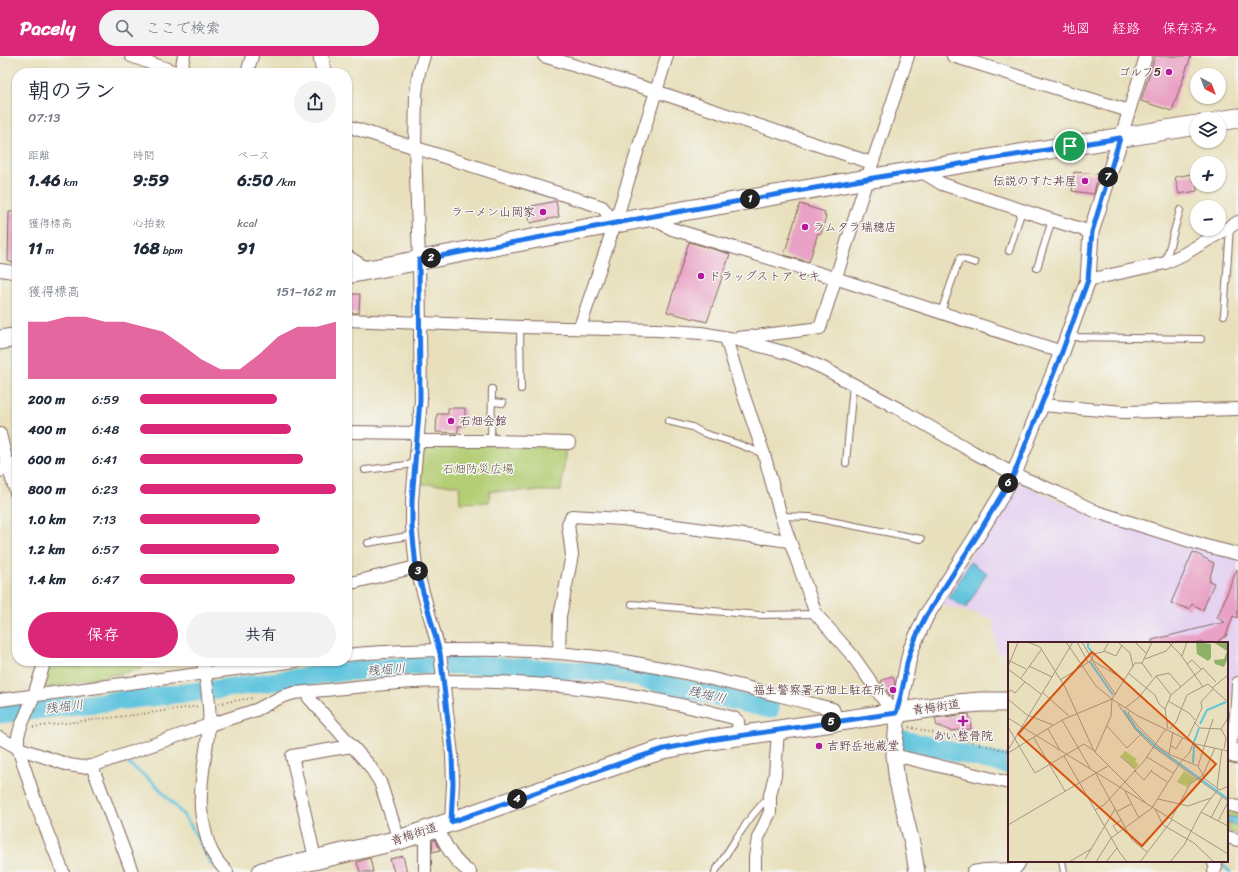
<!DOCTYPE html>
<html lang="ja">
<meta charset="utf-8">
<style>
body{margin:0;font-family:Sriracha,"Klee One",sans-serif;background:#f2f2f3;color:#1f2937;height:100vh;display:flex;flex-direction:column;font-size:15px;white-space:nowrap}
*{box-sizing:border-box;margin:0}
p{font-size:13px;color:#747a83}
.icon{flex:none;width:22px;height:22px;fill:none;stroke:currentColor;stroke-width:2;stroke-linecap:round;stroke-linejoin:round}
.map{position:relative;flex:1;overflow:hidden}
.side{position:absolute;left:12px;top:12px;width:340px;height:598px;display:flex;flex-direction:column;background:#fff;border-radius:16px;box-shadow:0 1px 3px #0004}
.side>*{flex:none}
.needle{width:26px;rotate:138deg}
.buttons{position:absolute;left:1190px;top:12px;display:grid;gap:8px}
.buttons a{display:grid;place-items:center;width:36px;height:36px;border-radius:50%;background:#fff;box-shadow:0 1px 3px #0004;font-size:20px}
.pin{position:absolute;display:grid;place-items:center;width:34px;height:34px;color:#fff;margin:-17px;border:2px solid #fff;border-radius:50%;box-shadow:0 1px 4px #0007}
.km{position:absolute;width:20px;height:20px;margin:-10px;border-radius:50%;background:#222;color:#fff;font-size:11px;line-height:20px;text-align:center}
.round{display:grid;place-items:center;flex:none;width:42px;height:42px;border-radius:21px;background:#f2f2f3}
.head{display:flex;align-items:center;justify-content:space-between;height:68px;padding:0 16px}
h1{font-size:22px;font-weight:700;line-height:30px}
.figures{display:grid;grid-template-columns:repeat(3,1fr);gap:6px;height:68px;padding:4px 16px}
.figures div{display:grid;align-content:center}
.figures b{font-size:17px;font-weight:700}
.figures small{font-size:11px;font-weight:400}
.figures p{font-size:11px}
.chart{height:112px;padding:8px 16px}
.chart p{display:flex;justify-content:space-between}
.chart svg{width:100%;height:72px;margin-top:4px;fill:#db2777;opacity:.7}
.button{display:flex;gap:8px;margin-top:auto;padding:8px 16px}
.button a{flex:1;height:46px;border-radius:24px;background:#db2777;color:#fff;font-size:16px;font-weight:700;line-height:46px;text-align:center}
.button a+a{background:#f2f2f3;color:#1f2937}
ul{padding:0 16px;list-style:none;font-size:13px}
li{display:grid;grid-template-columns:64px 48px 1fr;align-items:center;height:30px}
li i{height:10px;border-radius:5px;background:#db2777}
header{display:flex;align-items:center;gap:24px;box-sizing:border-box;height:56px;padding:0 20px;background:#db2777;color:#fff}
header strong{font-size:19px}
nav{display:flex;gap:22px;margin-inline-start:auto;font-size:14px}
.search{width:280px;height:36px;background:#f2f2f3;display:flex;align-items:center;gap:10px;box-sizing:border-box;padding:0 14px;border-radius:22px;color:#747a83;font-size:15px}
.map>svg:first-child{display:block}
.built{fill:#e5d3f1}
.green{fill:#b4ce74;stroke:#7f7650}
.water{fill:#60c5de;stroke:#557284}
.lines{fill:none;stroke-linecap:round;stroke-linejoin:round}
.stream{stroke:#60c5de;stroke-width:3}
.river{stroke:#60c5de;stroke-width:19}
.building{fill:#e9a1c5}
.service-casing{stroke:#81635e;stroke-width:8}
.minor-casing{stroke:#81635e;stroke-width:14}
.tertiary-casing{stroke:#81635e;stroke-width:17}
.primary-casing{stroke:#81635e;stroke-width:21}
.path{stroke:#81635e;stroke-width:2;stroke-dasharray:1 3;stroke-linecap:butt}
.service{stroke:#fff;stroke-width:6}
.minor{stroke:#fff;stroke-width:12}
.tertiary{stroke:#fff;stroke-width:15}
.primary{stroke:#fff;stroke-width:19}
.route-casing{stroke:#fff;stroke-width:8}
.route{stroke:#1a73e8;stroke-width:5}
.poi-dot{fill:#b5179e;stroke:#f6f6f2;stroke-width:1.5}
.labels{text-anchor:middle;stroke-width:3;stroke-linejoin:round;paint-order:stroke}
.poi-label{font-size:12px;fill:#4a1f2b;stroke:#f6f6f2;text-anchor:end}
.park-label{font-size:12px;fill:#6a5441;stroke:#f6f6f2}
.street-label{font-size:12px;fill:#4a1f2b;stroke:#f6f6f2}
.water-label{font-size:13px;font-style:italic;fill:#515161;stroke:#f6f6f2}
.inset-river{fill:none;stroke:#60c5de;stroke-width:2}
.inset-road{fill:none;stroke:#a99382;stroke-width:1}
.view{fill:#d8530f;fill-opacity:0.15;stroke:#d8530f;stroke-width:2}
.inset-edge{fill:none;stroke:#4a1f2b;stroke-width:2}
</style>
<header>
<strong>Pacely</strong>
<div class="search"><svg class="icon" aria-label="search" viewBox="0 0 24 24"><circle cx="10" cy="10" r="6"/><path d="M15 15l6 6"/></svg>ここで検索</div>
<nav><a>地図</a><a>経路</a><a>保存済み</a></nav>
</header>
<div class="map">
<svg width="1238" height="816" viewBox="0 0 1238 816">
<rect width="100%" height="100%" fill="#f6f6f2"/>
<filter id="ink" filterUnits="userSpaceOnUse"><feTurbulence type="fractalNoise" baseFrequency=".025" numOctaves="2"/><feDisplacementMap in="SourceGraphic" scale="8" xChannelSelector="R" yChannelSelector="G"/><feConvolveMatrix kernelMatrix="1 2 1 2 8 2 1 2 1" color-interpolation-filters="sRGB"/></filter>
<filter id="wash" filterUnits="userSpaceOnUse"><feTurbulence type="fractalNoise" baseFrequency=".012" numOctaves="4" result="noise"/><feDisplacementMap in="SourceGraphic" scale="16" xChannelSelector="R" yChannelSelector="G"/><feGaussianBlur stdDeviation="0.9" result="paint"/><feColorMatrix in="noise" values="0 0 0 0 0 0 0 0 0 0 0 0 0 0 0 0 0 1.4 0 .05"/><feComposite in="paint" operator="in"/></filter>
<g filter="url(#wash)">
<rect width="100%" height="100%" fill="#e8e0bc"/>
<path class="built" d="M1017,426L1104,465L1238,502V614L1230,644L1227,643V587H1009V598L997,597L993,563L940,548Z"/>
<g class="green">
<path d="M420,388L566,390L561,435H490L489,446L460,447L459,429L422,428L418,411Z"/>
<path d="M47,605H141L142,613L42,633Z"/>
<path d="M1227,753L1238,756V762L1233,761H1227Z"/>
<path d="M1227,766L1238,770V778L1227,775Z"/>
</g>
<g class="water">
<path d="M970,506L987,517L966,552L949,542Z"/>
<path d="M1227,761H1233L1238,762V770L1227,766Z"/>
</g>
<g class="lines">
<g class="stream">
<path d="M124,704L155,728L184,760L191,770L211,808"/>
<path d="M1220,806L1230,816"/>
</g>
<g class="river">
<path d="M0,658L220,633L341,616L394,611L426,609H463L619,617L770,653"/>
<path d="M904,684L1009,709"/>
</g>
</g>
<g id="blocks">
<g class="building">
<path d="M1155,0H1191L1172,55L1141,45Z"/>
<path d="M1074,116L1098,118L1094,138L1072,135Z"/>
<path d="M1197,117V135L1179,138L1175,121Z"/>
<path d="M556,145L559,161L530,167L527,151Z"/>
<path d="M800,148L825,156L824,160H826L821,178L818,177L809,206L784,199Z"/>
<path d="M9,156H17V209L8,205Z"/>
<path d="M689,186L730,198L707,266L667,256Z"/>
<path d="M347,238H360L359,257H347Z"/>
<path d="M448,352H465V370H458V377L436,376L437,358H448Z"/>
<path d="M1193,496L1214,507L1209,525L1214,527L1203,554L1192,548L1189,553L1171,547Z"/>
<path d="M1237,513L1238,562L1233,560L1226,580L1219,584L1220,587H1152V584L1225,566L1217,562Z"/>
<path d="M892,620L895,625L892,640L891,641L881,625Z"/>
<path d="M969,658L971,673L950,675L940,670H937L935,662Z"/>
<path d="M435,783L440,794L432,796L433,784Z"/>
<path d="M403,800L407,816H394L390,803Z"/>
<path d="M370,802L373,816H360L357,806Z"/>
</g>
</g>
</g>
<g filter="url(#ink)">
<use href="#blocks" fill-opacity="0" stroke="#81635e" stroke-width="1"/>
<g class="lines">
<defs>
<g id="service">
<path d="M1009,195L1022,154"/>
<path d="M1165,207L1180,154"/>
<path d="M1037,212L1052,164"/>
<path d="M941,256L960,202L975,207"/>
<path d="M1224,259L1230,171"/>
<path d="M520,271L521,333"/>
<path d="M1069,281L1201,283"/>
<path d="M492,346L503,347"/>
<path d="M668,365L692,371L703,377L735,387L764,398"/>
<path d="M491,385L492,333"/>
<path d="M846,407L853,328"/>
<path d="M365,414L415,408"/>
<path d="M781,460L810,461L921,483"/>
<path d="M368,487L413,479"/>
<path d="M632,548L759,559L816,558"/>
<path d="M1062,805L1064,816"/>
<path d="M715,816L737,781L751,761L769,740"/>
</g>
<g id="minor">
<path d="M131,0L178,17"/>
<path d="M424,0L419,16L416,38L415,91L419,204L421,344L412,444V471L416,511L440,597L452,699L453,727L451,766"/>
<path d="M544,0L655,35L872,107"/>
<path d="M953,0L1129,55"/>
<path d="M180,17L184,0"/>
<path d="M247,17L252,0"/>
<path d="M347,70L602,151L615,167"/>
<path d="M1121,81L1146,0"/>
<path d="M919,114L942,128L1052,164L1091,176"/>
<path d="M649,161L672,173L835,222L1062,296"/>
<path d="M347,200L369,214"/>
<path d="M0,214L7,215L17,217"/>
<path d="M1088,224L1165,207L1184,198L1238,166"/>
<path d="M347,264L520,271L658,274L701,277L734,283L787,297L800,302L823,312L899,353L973,396L1014,418L1058,437L1097,456L1206,490L1238,498"/>
<path d="M580,271L615,167L667,0"/>
<path d="M726,282L740,329L764,398L781,460L816,558L852,599L888,650L896,657"/>
<path d="M738,282L820,272L867,123L908,0"/>
<path d="M1042,349L1124,356L1238,353"/>
<path d="M347,376L418,377"/>
<path d="M0,378L8,411L17,439"/>
<path d="M417,385H491L569,387"/>
<path d="M0,415L17,406"/>
<path d="M347,528L416,511"/>
<path d="M559,597L560,560L572,499L568,468L572,460L622,463L789,485"/>
<path d="M347,599C385,595 423,594 462,594C516,593 570,596 624,605C695,617 764,636 833,653L837,665"/>
<path d="M43,605V611L33,642L21,670L18,680V692L38,753L63,816"/>
<path d="M203,605C206,626 211,648 209,669C207,696 199,725 201,752C201,758 203,764 204,770C208,790 213,802 227,816"/>
<path d="M307,636L309,642L369,709L380,726L399,784"/>
<path d="M0,644L297,605"/>
<path d="M0,682L18,692L69,709L82,711L92,710L209,669L256,654L281,641L294,637C344,633 394,625 444,625C506,625 569,629 631,639C666,645 700,653 734,662L738,665L739,680"/>
<path d="M1227,692C1237,676 1237,645 1238,627"/>
<path d="M894,699L1009,727"/>
<path d="M92,710L132,816"/>
<path d="M1227,748L1238,751"/>
<path d="M437,771C445,788 453,806 470,816"/>
<path d="M1227,781L1238,784"/>
<path d="M315,803L292,700L352,690"/>
<path d="M1213,805L1216,811L1214,816"/>
<path d="M425,816V775"/>
<path d="M755,816V801L758,782L770,756V739L775,719L778,674"/>
<path d="M973,816L985,814L1015,813L1018,809L1020,805"/>
</g>
<g id="tertiary">
<path d="M321,0L324,17"/>
<path d="M917,816L912,787L897,726L894,699L897,667L896,657L901,643L908,606L911,593L926,560L977,480L1014,418L1062,296L1088,224L1091,176L1121,81"/>
</g>
<g id="primary">
<path d="M1219,65L1238,62"/>
<path d="M347,218L648,161L867,123L1197,69"/>
<path d="M0,284L17,281"/>
<path d="M1227,695L1238,698"/>
<path d="M262,816L399,784L633,703L664,693L710,684L956,648L981,646H1009"/>
</g>
</defs>
<use href="#service" class="service-casing"/>
<use href="#minor" class="minor-casing"/>
<use href="#tertiary" class="tertiary-casing"/>
<use href="#primary" class="primary-casing"/>
<g class="path">
<path d="M219,647L254,642"/>
<path d="M33,671L142,658L199,650"/>
<path d="M909,671L1009,695"/>
</g>
<use href="#service" class="service"/>
<use href="#minor" class="minor"/>
<use href="#tertiary" class="tertiary"/>
<use href="#primary" class="primary"/>
</g>
</g>
<g class="lines" filter="url(#ink)">
<defs>
<path id="route" d="M1120,82L1092,176L1088,224L1062,296L1014,418L977,480L926,560C918,575 911,591 907,607C904,624 902,640 896,657L710,684L664,693L633,703L451,766L453,728L452,699L440,597L416,511L412,471V444L420,344L419,204L648,161L867,123Z"/>
</defs>
<use href="#route" class="route-casing"/>
<use href="#route" class="route"/>
</g>
<g class="poi-dot">
<circle cx="1169" cy="16" r="4"/>
<circle cx="1085" cy="125" r="4"/>
<circle cx="543" cy="156" r="4"/>
<circle cx="805" cy="171" r="4"/>
<circle cx="701" cy="220" r="4"/>
<circle cx="451" cy="365" r="4"/>
<circle cx="893" cy="634" r="4"/>
<path d="M961 659h4v4h4v4h-4v4h-4v-4h-4v-4h4z"/>
<circle cx="819" cy="690" r="4"/>
</g>
<g class="labels">
<g class="poi-label">
<text x="1161" y="20">ゴルフ5</text>
<text x="1077" y="129">伝説のすた丼屋</text>
<text x="535" y="160">ラーメン山岡家</text>
<text x="813" y="175" text-anchor="start">ラムタラ瑞穂店</text>
<text x="709" y="224" text-anchor="start">ドラッグストア セキ</text>
<text x="459" y="369" text-anchor="start">石畑会館</text>
<text x="885" y="638">福生警察署石畑上駐在所</text>
<text x="963" y="684" text-anchor="middle">あい整骨院</text>
<text x="827" y="694" text-anchor="start">吉野岳地蔵堂</text>
</g>
<g class="park-label">
<text x="478" y="417">石畑防災広場</text>
</g>
<g class="street-label">
<text transform="translate(936 651) rotate(-8)" y="4">青梅街道</text>
<text transform="translate(414 778) rotate(-18)" y="4">青梅街道</text>
</g>
<g class="water-label">
<text transform="translate(386 613) rotate(-5)" y="5">残堀川</text>
<text transform="translate(707 638) rotate(13)" y="5">残堀川</text>
<text transform="translate(64 650) rotate(-7)" y="5">残堀川</text>
</g>
</g>
<g transform="translate(1008 586)">
<rect width="220" height="220" fill="#e8e0bc"/>
<path d="M117,109L129,117L127,119L131,123L127,127L113,114ZM176,129L188,137L179,145L169,140Z" fill="#b4ce74"/>
<path d="M188,0L203,2V16L200,19L189,12ZM220,0V16L216,25L207,22L206,18L216,17L219,9L205,0Z" fill="#8fb166"/>
<path class="inset-river" d="M80,1V5L85,12M82,20L105,53M116,68L128,86L147,104L220,157M192,82L199,68L218,60M186,100L191,86M185,121L186,104"/>
<path class="inset-road" d="M20,0L32,5L57,45L86,109L137,160M58,0L88,44L104,57L130,74L188,102L220,109M69,0L80,20M74,0L85,19L117,38M110,0L122,11L125,24M127,0L139,12M160,0L173,13L195,45M96,9L108,14L114,3M174,14L179,0M137,17L158,9L166,0M0,18L18,27M85,20L108,53M134,21L144,0M179,22L184,18L193,27M21,24L44,35M0,25L10,0M0,27L33,52M120,31L147,53L151,62L157,67M148,34L163,53M13,36L33,8M52,38L84,18L85,12L95,10L101,0M204,46L220,33M0,50L3,48L7,51L17,40M34,50L61,74M0,57L19,73L45,83M160,59L181,71L187,78M110,62L127,87L144,104L220,159M117,66L131,55L148,34L161,31L173,45M122,69L120,71L129,83L151,105L163,113L190,124L197,137L212,148L220,144M0,76L220,212M54,78L82,126M186,80L192,86L213,87L218,96L216,107M99,84L119,106L132,93M0,85L27,131L76,102L85,108M40,87L52,108M160,87L157,67L163,53L195,26L208,40M162,87L168,80L179,53L200,42L220,60M213,87L220,76M26,96L57,149M179,97L194,66L193,60L205,47M162,103L168,107L175,95M0,108L65,0M87,110L103,74L104,57M0,111L54,78L104,57L127,21H134L144,35M161,112L165,90M56,114L112,211L119,220M112,114L127,127M139,115L165,131M190,124L205,77M126,128L136,138L144,128M143,129L159,140M88,132L124,198L139,210M209,146L214,107M117,149L131,176M150,157L180,164L203,156M147,167L155,183L186,201L206,220M87,168L96,163L136,119L157,88M108,170L123,162M193,170L220,184M203,176L214,155M163,177L182,142L195,133L207,106M210,179L220,160M0,183L100,124M110,191L105,184L113,178M77,217L107,167M61,220L83,207M88,220L103,196L144,166L172,121L182,110L185,101M98,220L109,206M132,220L164,178M162,220L176,203L193,170L210,147"/>
<path class="view" d="M84,10L208,122L134,204L10,92Z"/>
<rect width="220" height="220" class="inset-edge"/>
</g>
</svg>
<div class="buttons">
<a><svg class="needle" viewBox="-14 -14 28 28"><path d="M0-13l5 13h-10z" fill="#e53935"/><path d="M0 13l5-13h-10z" fill="#747a83"/></svg></a>
<a><svg class="icon" aria-label="layers" viewBox="0 0 24 24"><path d="M12 4l9 5-9 5-9-5zM3 14l9 5 9-5"/></svg></a>
<a>+</a>
<a>−</a>
</div>
<div class="pin" style="left:1070px;top:90px;background:#1e9e55"><svg class="icon" aria-label="arrive" viewBox="0 0 24 24"><path d="M6 21V4h12l-3 4 3 4H6"/></svg></div>
<b class="km" style="left:750px;top:143px">1</b>
<b class="km" style="left:431px;top:202px">2</b>
<b class="km" style="left:418px;top:515px">3</b>
<b class="km" style="left:517px;top:743px">4</b>
<b class="km" style="left:831px;top:666px">5</b>
<b class="km" style="left:1008px;top:427px">6</b>
<b class="km" style="left:1108px;top:121px">7</b>
<section class="side">
<div class="head"><div><h1>朝のラン</h1><p>07:13</p></div><a class="round"><svg class="icon" aria-label="share" viewBox="0 0 24 24"><path d="M12 15V3M7 8l5-5 5 5M5 13v7h14v-7"/></svg></a></div>
<div class="figures">
<div><p>距離</p><b>1.46<small> km</small></b></div>
<div><p>時間</p><b>9:59</b></div>
<div><p>ペース</p><b>6:50<small> /km</small></b></div>
</div>
<div class="figures">
<div><p>獲得標高</p><b>11<small> m</small></b></div>
<div><p>心拍数</p><b>168<small> bpm</small></b></div>
<div><p>kcal</p><b>91</b></div>
</div>
<div class="chart"><p><span>獲得標高</span>151–162 m</p>
<svg viewBox="0 0 160 44" preserveAspectRatio="none"><path d="M0 44V9L10 9L20 6L30 6L40 9L50 9L60 12L70 15L80 23L90 32L100 38L110 38L120 29L130 18L140 12L150 12L160 9V44z"/></svg>
</div>
<ul>
<li><b>200 m</b>6:59<i style="width:70%"></i></li>
<li><b>400 m</b>6:48<i style="width:77%"></i></li>
<li><b>600 m</b>6:41<i style="width:83%"></i></li>
<li><b>800 m</b>6:23<i style="width:100%"></i></li>
<li><b>1.0 km</b>7:13<i style="width:61%"></i></li>
<li><b>1.2 km</b>6:57<i style="width:71%"></i></li>
<li><b>1.4 km</b>6:47<i style="width:79%"></i></li>
</ul>
<div class="button"><a>保存</a><a>共有</a></div>
</section>
</div>
